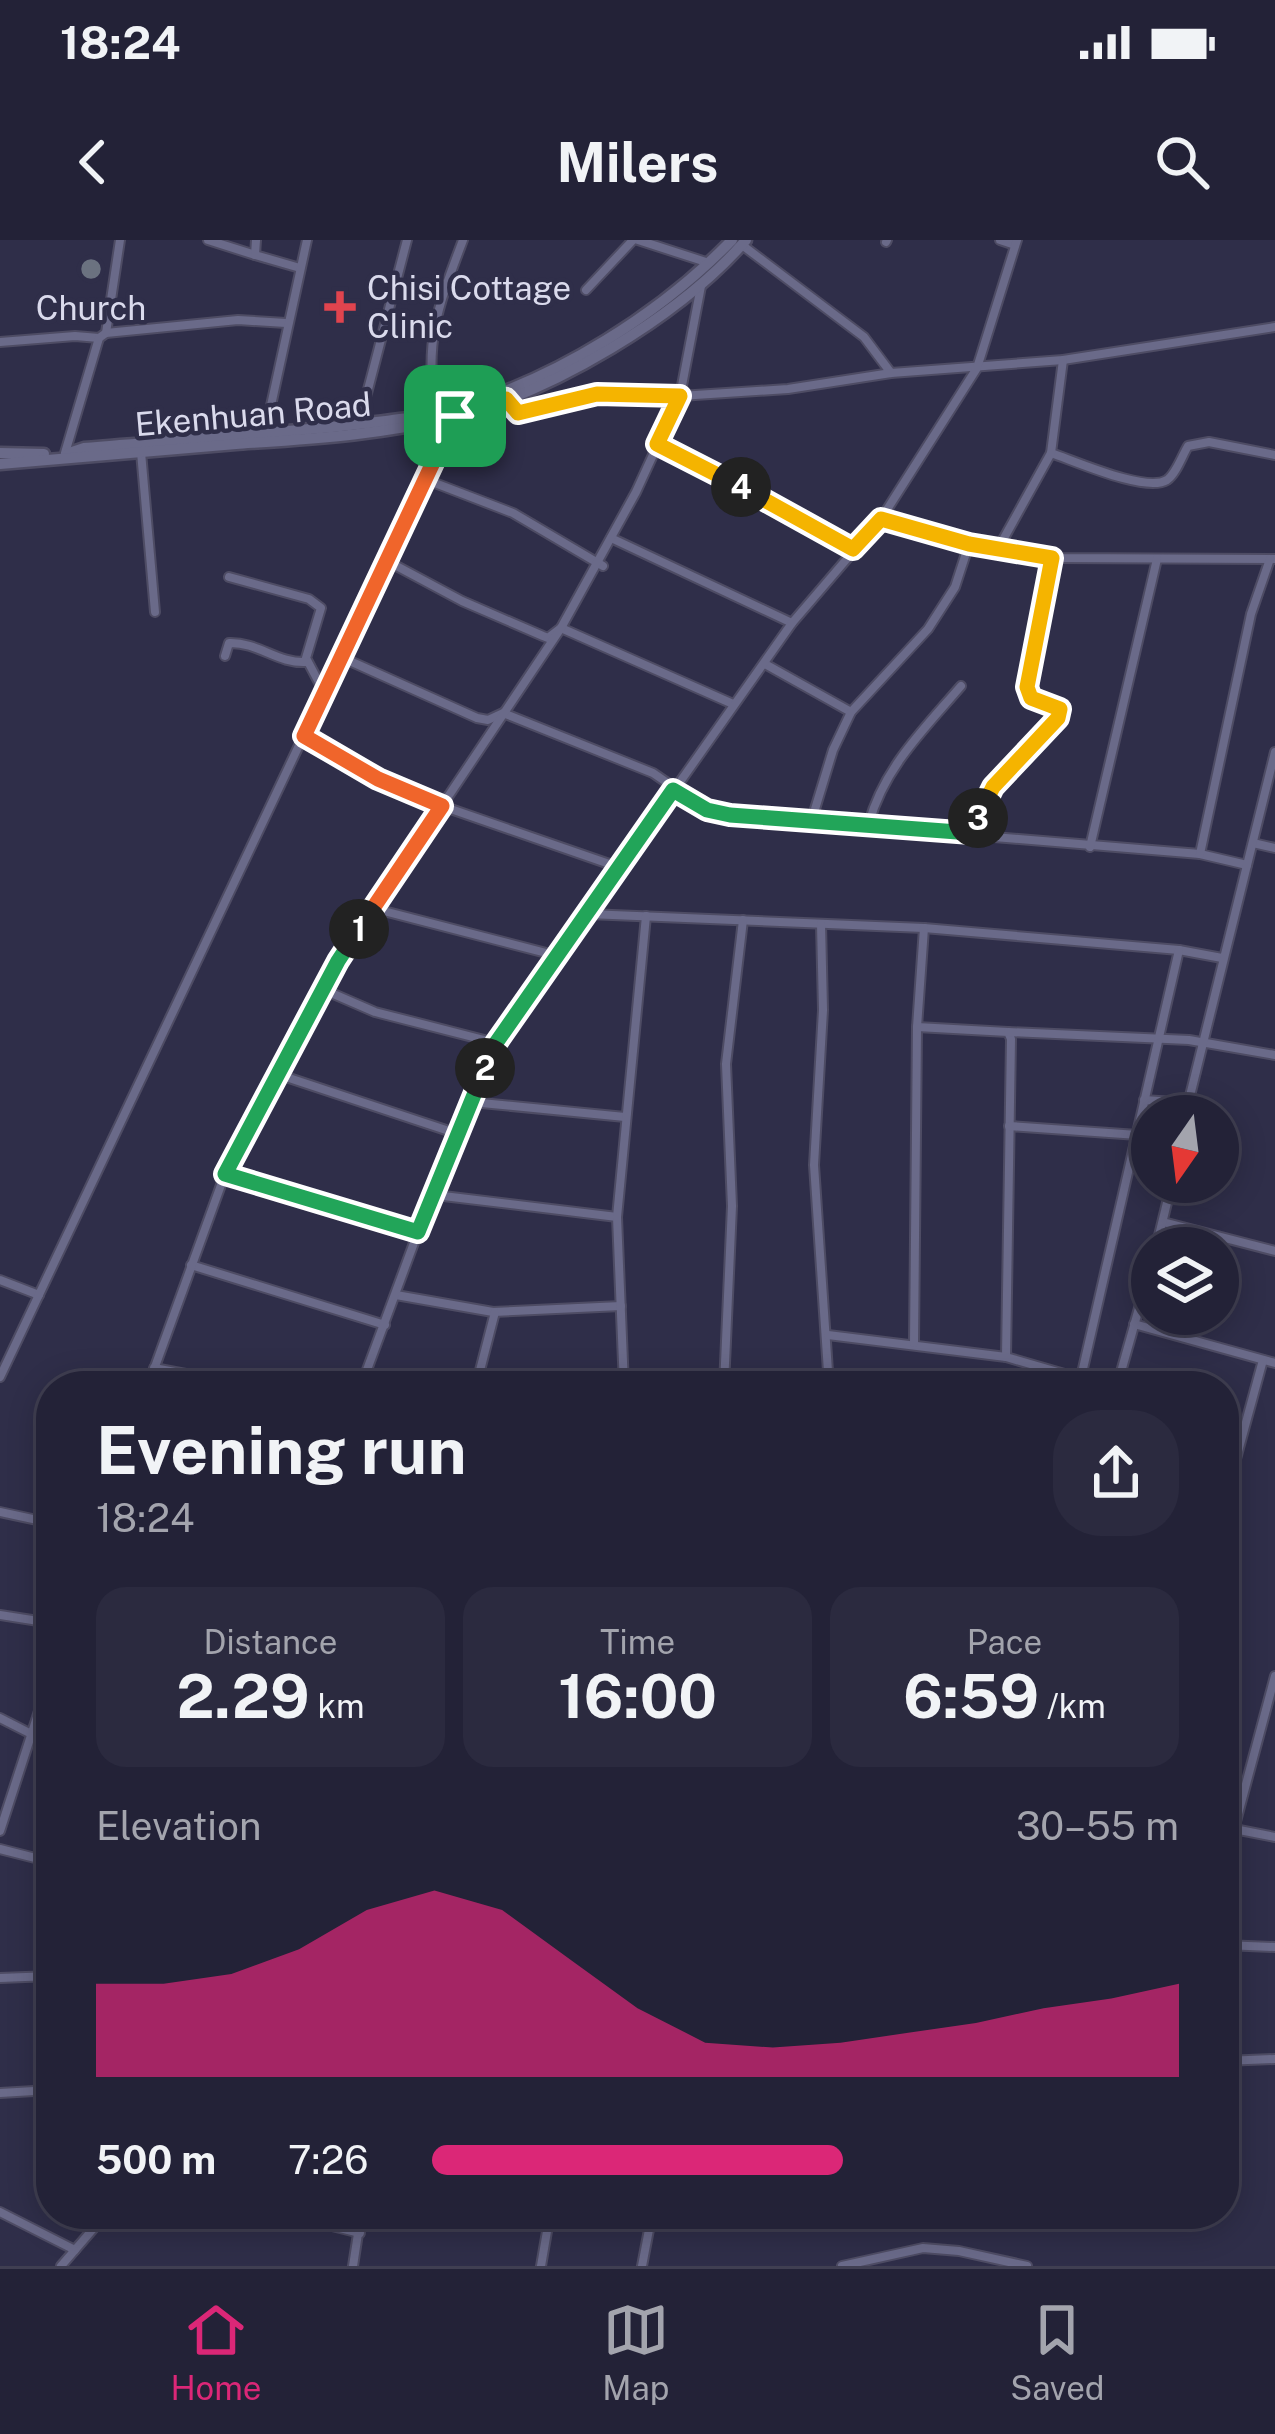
<!DOCTYPE html>
<meta charset="utf-8">
<style>
body{margin:0;font-family:"Public Sans",sans-serif;background:#2b2a3f;color:#f1f3f6;height:100vh;display:flex;flex-direction:column;font-size:45px;white-space:nowrap}
*{box-sizing:border-box;margin:0}
p{font-size:39px;color:#a3a4ad}
.icon{flex:none;width:66px;height:66px;fill:none;stroke:currentColor;stroke-width:2;stroke-linecap:round;stroke-linejoin:round}
.map{position:relative;flex:1;overflow:hidden}
.sheet{position:absolute;left:36px;top:1131px;width:1203px;height:858px;display:flex;flex-direction:column;background:#232237;border-radius:48px;box-shadow:0 6px 30px #0003,0 0 0 3px #403f52}
.sheet>*{flex:none}
.needle{width:78px;rotate:194deg}
.tools{position:absolute;left:1131px;top:855px;display:grid;gap:24px}
.tools a{display:grid;place-items:center;width:108px;height:108px;border-radius:50%;background:#232237;box-shadow:0 6px 30px #0003,0 0 0 3px #403f52;font-size:60px}
.pin{position:absolute;display:grid;place-items:center;width:102px;height:102px;color:#fff;margin:-51px;border-radius:24px;box-shadow:0 6px 18px #0006}
.km{position:absolute;width:60px;height:60px;margin:-30px;border-radius:50%;background:#222;color:#fff;font-size:33px;line-height:60px;text-align:center}
.round{display:grid;place-items:center;flex:none;width:126px;height:126px;border-radius:48px;background:#2b2a3f}
.head{display:flex;align-items:center;justify-content:space-between;height:204px;padding:0 60px}
h1{font-size:66px;font-weight:700;line-height:90px}
.metrics{display:grid;grid-template-columns:repeat(3,1fr);gap:18px;height:204px;padding:12px 60px}
.metrics div{display:grid;align-content:center;border-radius:30px;background:#2b2a3f;text-align:center}
.metrics b{font-size:60px;font-weight:700}
.metrics small{font-size:33px;font-weight:400}
.metrics p{font-size:33px}
.chart{height:336px;padding:24px 60px}
.chart p{display:flex;justify-content:space-between}
.chart svg{width:100%;height:216px;margin-top:12px;fill:#db2777;opacity:.7}
ul{padding:0 60px;list-style:none;font-size:39px}
li{display:grid;grid-template-columns:192px 144px 1fr;align-items:center;height:90px}
li i{height:30px;border-radius:15px;background:#db2777}
.status{display:flex;justify-content:space-between;align-items:center;height:84px;padding:0 60px;background:#232237;direction:ltr}
.status svg{height:33px;fill:currentColor}
header{display:flex;justify-content:space-between;align-items:center;height:156px;padding:0 60px;background:#232237;font-size:54px;font-weight:700}
.dock{display:flex;justify-content:space-around;align-items:center;height:168px;border-top:3px solid #403f52;background:#232237;font-size:33px;color:#a3a4ad}
.dock a{display:grid;justify-items:center;gap:6px}
.dock .current{color:#db2777}
.map>svg:first-child{display:block}
.lines{fill:none;stroke-linecap:round;stroke-linejoin:round}
.street-casing{stroke:#4e4c64;stroke-width:12}
.secondary-casing{stroke:#4e4c64;stroke-width:15}
.street{stroke:#6a6a89;stroke-width:8}
.secondary{stroke:#6a6a89;stroke-width:10}
.split-1-casing{stroke:#fff;stroke-width:24}
.split-2-casing{stroke:#fff;stroke-width:24}
.split-3-casing{stroke:#fff;stroke-width:24}
.split-4-casing{stroke:#fff;stroke-width:24}
.split-5-casing{stroke:#fff;stroke-width:24}
.split-1{stroke:#f0652b;stroke-width:15}
.split-2{stroke:#22a559;stroke-width:15}
.split-3{stroke:#22a559;stroke-width:15}
.split-4{stroke:#f5b400;stroke-width:15}
.split-5{stroke:#f5b400;stroke-width:15}
.worship-dot{fill:#6b7280;stroke:#2f2e49;stroke-width:4.5}
.health-dot{fill:#e0444e;stroke:#2f2e49;stroke-width:4.5}
.labels{text-anchor:middle;stroke-width:9;stroke-linejoin:round;paint-order:stroke}
.poi-label{font-size:33px;fill:#dadaec;stroke:#2f2e49;text-anchor:start}
.street-label{font-size:33px;fill:#dadaec;stroke:#2f2e49}
</style>
<div class="status"><b>18:24</b><svg viewBox="0 0 49 12"><path d="M0 12V9h3v3zM5 12V6h3v6zM10 12V3h3v9zM15 12V0h3v12zM26 1h20v11H26zM47 4h2v5h-2z"/></svg></div>
<header><svg class="icon" aria-label="back" viewBox="0 0 24 24"><path d="M15 5l-7 7 7 7"/></svg>Milers<svg class="icon" aria-label="search" viewBox="0 0 24 24"><circle cx="10" cy="10" r="6"/><path d="M15 15l6 6"/></svg></header>
<div class="map">
<svg width="1275" height="2026" viewBox="0 0 1275 2026">
<rect width="100%" height="100%" fill="#2f2e49"/>
<g class="lines">
<defs>
<g id="street">
<path d="M208,0L255,15"/>
<path d="M256,0L255,15L300,28"/>
<path d="M638,0L709,23"/>
<path d="M1000,0L1015,5"/>
<path d="M886,2L887,0"/>
<path d="M742,5L864,97L891,133"/>
<path d="M586,50L633,0"/>
<path d="M106,93L238,80L286,83"/>
<path d="M0,102L75,96L99,98"/>
<path d="M506,159L518,173L597,154L680,156L788,149L891,133L1063,120L1275,87"/>
<path d="M436,172C423,102 439,64 463,0"/>
<path d="M359,184L407,0"/>
<path d="M265,193L307,0"/>
<path d="M657,204L853,309"/>
<path d="M141,212L155,372"/>
<path d="M65,213L99,98L106,93L120,0"/>
<path d="M1051,213C1075,221 1146,253 1167,240C1176,234 1182,216 1188,206L1209,202L1275,215"/>
<path d="M427,240L513,273L603,326"/>
<path d="M881,279L969,304L1052,318L1275,319"/>
<path d="M611,298L792,383"/>
<path d="M999,307L1051,213L1063,120"/>
<path d="M389,322L462,361L543,396L548,398L561,388L733,464"/>
<path d="M229,337L309,359L321,368L306,418L324,452"/>
<path d="M225,416L229,403C259,402 277,424 307,422"/>
<path d="M343,418L477,478L488,480L503,473L653,533L707,570L730,575L1200,614L1247,625"/>
<path d="M765,424L851,472"/>
<path d="M304,496L378,539L442,566L618,627"/>
<path d="M812,579L833,510L851,472L928,389L955,347L969,304"/>
<path d="M869,583C884,528 924,489 961,446"/>
<path d="M971,593L993,547L1058,478L1060,469L1031,458L1027,447L1052,318"/>
<path d="M1253,603L1275,608"/>
<path d="M1090,607L1157,319"/>
<path d="M1200,614L1251,374L1270,319"/>
<path d="M372,668L558,716"/>
<path d="M588,674L924,688L1179,710L1222,718"/>
<path d="M821,684L823,770L814,925L829,1146"/>
<path d="M322,749L375,772L496,803"/>
<path d="M917,787L1008,792L1011,799L1006,1117"/>
<path d="M1008,792L1189,800L1275,815"/>
<path d="M277,834L458,894"/>
<path d="M1144,860L1188,863"/>
<path d="M471,862L625,877"/>
<path d="M1185,876L1275,512"/>
<path d="M1009,886L1152,896"/>
<path d="M225,934L418,992"/>
<path d="M435,955L617,977"/>
<path d="M1163,982L1275,1011"/>
<path d="M1156,1008L1172,942"/>
<path d="M191,1025L385,1085"/>
<path d="M0,1040L39,1055"/>
<path d="M396,1055L493,1072L621,1066"/>
<path d="M1134,1084L1275,1123"/>
<path d="M828,1095L1006,1117L1106,1146"/>
<path d="M914,1103L917,787L924,688"/>
<path d="M154,1128L249,1146"/>
<path d="M0,1137L455,176"/>
<path d="M148,1146L225,934L338,721L561,388L636,252L680,156L701,46"/>
<path d="M361,1146L418,992L496,803L792,383L881,279L977,128L1017,0"/>
<path d="M476,1146L495,1072"/>
<path d="M624,1146L617,977L646,676"/>
<path d="M724,1146L732,966L726,824L743,680"/>
<path d="M1079,1146L1179,710"/>
<path d="M1117,1146L1152,1022"/>
<path d="M1224,1263L1263,1120"/>
<path d="M0,1272L51,1283"/>
<path d="M0,1375L51,1383"/>
<path d="M0,1478L51,1504"/>
<path d="M1224,1587L1275,1597"/>
<path d="M1234,1589L1275,1436"/>
<path d="M0,1591L51,1434"/>
<path d="M0,1609L51,1622"/>
<path d="M1224,1705L1275,1707"/>
<path d="M0,1738L51,1736"/>
<path d="M1224,1821L1275,1819"/>
<path d="M0,1853L51,1850"/>
<path d="M0,1972L75,2010"/>
<path d="M284,1974L360,1993"/>
<path d="M61,2026L106,1974"/>
<path d="M353,2026L361,1974"/>
<path d="M541,2026L550,1974"/>
<path d="M642,2026L652,1974"/>
<path d="M842,2026L923,2008L959,2011L1027,2026"/>
</g>
<g id="secondary">
<path d="M0,213L44,214"/>
<path d="M69,213L84,208C166,201 249,195 332,187C373,182 419,179 459,167C558,138 660,74 732,0"/>
<path d="M0,224C79,217 157,211 236,204C308,199 383,195 453,177C552,152 679,77 746,0"/>
</g>
</defs>
<use href="#street" class="street-casing"/>
<use href="#secondary" class="secondary-casing"/>
<use href="#street" class="street"/>
<use href="#secondary" class="secondary"/>
</g>
<g class="lines">
<defs>
<path id="split-1" d="M359,689L442,566L378,539L304,496L455,176"/>
<path id="split-2" d="M359,689L338,721L225,934L418,992L485,828"/>
<path id="split-3" d="M485,828L496,803L673,550L707,570L730,575L971,593L978,578"/>
<path id="split-4" d="M741,247L853,309L881,279L969,304L1052,318L1027,447L1031,458L1060,469L1058,478L993,547L978,578"/>
<path id="split-5" d="M455,176L506,159L518,173L597,154L680,156L657,204L741,247"/>
</defs>
<use href="#split-1" class="split-1-casing"/>
<use href="#split-2" class="split-2-casing"/>
<use href="#split-3" class="split-3-casing"/>
<use href="#split-4" class="split-4-casing"/>
<use href="#split-5" class="split-5-casing"/>
<use href="#split-1" class="split-1"/>
<use href="#split-2" class="split-2"/>
<use href="#split-3" class="split-3"/>
<use href="#split-4" class="split-4"/>
<use href="#split-5" class="split-5"/>
</g>
<circle class="worship-dot" cx="91" cy="29" r="12"/>
<path class="health-dot" d="M334 49h12v12h12v12h-12v12h-12v-12h-12v-12h12z"/>
<g class="labels">
<g class="poi-label">
<text x="367" y="60">Chisi Cottage<tspan x="367" dy="38">Clinic</tspan></text>
<text x="91" y="80" text-anchor="middle">Church</text>
</g>
<g class="street-label">
<text transform="translate(253 174) rotate(-5)" y="12">Ekenhuan Road</text>
</g>
</g>
</svg>
<div class="tools">
<a><svg class="needle" viewBox="-14 -14 28 28"><path d="M0-13l5 13h-10z" fill="#e53935"/><path d="M0 13l5-13h-10z" fill="#a3a4ad"/></svg></a>
<a><svg class="icon" aria-label="layers" viewBox="0 0 24 24"><path d="M12 4l9 5-9 5-9-5zM3 14l9 5 9-5"/></svg></a>
</div>
<div class="pin" style="left:455px;top:176px;background:#1e9e55"><svg class="icon" aria-label="arrive" viewBox="0 0 24 24"><path d="M6 21V4h12l-3 4 3 4H6"/></svg></div>
<b class="km" style="left:359px;top:689px">1</b>
<b class="km" style="left:485px;top:828px">2</b>
<b class="km" style="left:978px;top:578px">3</b>
<b class="km" style="left:741px;top:247px">4</b>
<section class="sheet">
<div class="head"><div><h1>Evening run</h1><p>18:24</p></div><a class="round"><svg class="icon" aria-label="share" viewBox="0 0 24 24"><path d="M12 15V3M7 8l5-5 5 5M5 13v7h14v-7"/></svg></a></div>
<div class="metrics">
<div><p>Distance</p><b>2.29<small> km</small></b></div>
<div><p>Time</p><b>16:00</b></div>
<div><p>Pace</p><b>6:59<small> /km</small></b></div>
</div>
<div class="chart"><p><span>Elevation</span>30–55 m</p>
<svg viewBox="0 0 160 44" preserveAspectRatio="none"><path d="M0 44V25L10 25L20 23L30 18L40 10L50 6L60 10L70 20L80 30L90 37L100 38L110 37L120 35L130 33L140 30L150 28L160 25V44z"/></svg>
</div>
<ul>
<li><b>500 m</b>7:26<i style="width:55%"></i></li>
</ul>
</section>
</div>
<nav class="dock">
<a class="current"><svg class="icon" aria-label="home" viewBox="0 0 24 24"><path d="M3 11l9-7 9 7M6 9v11h12V9"/></svg>Home</a>
<a><svg class="icon" aria-label="map" viewBox="0 0 24 24"><path d="M3 6l6-2 6 2 6-2v14l-6 2-6-2-6 2zM9 4v14M15 6v14"/></svg>Map</a>
<a><svg class="icon" aria-label="saved" viewBox="0 0 24 24"><path d="M7 4h10v16l-5-4-5 4z"/></svg>Saved</a>
</nav>
